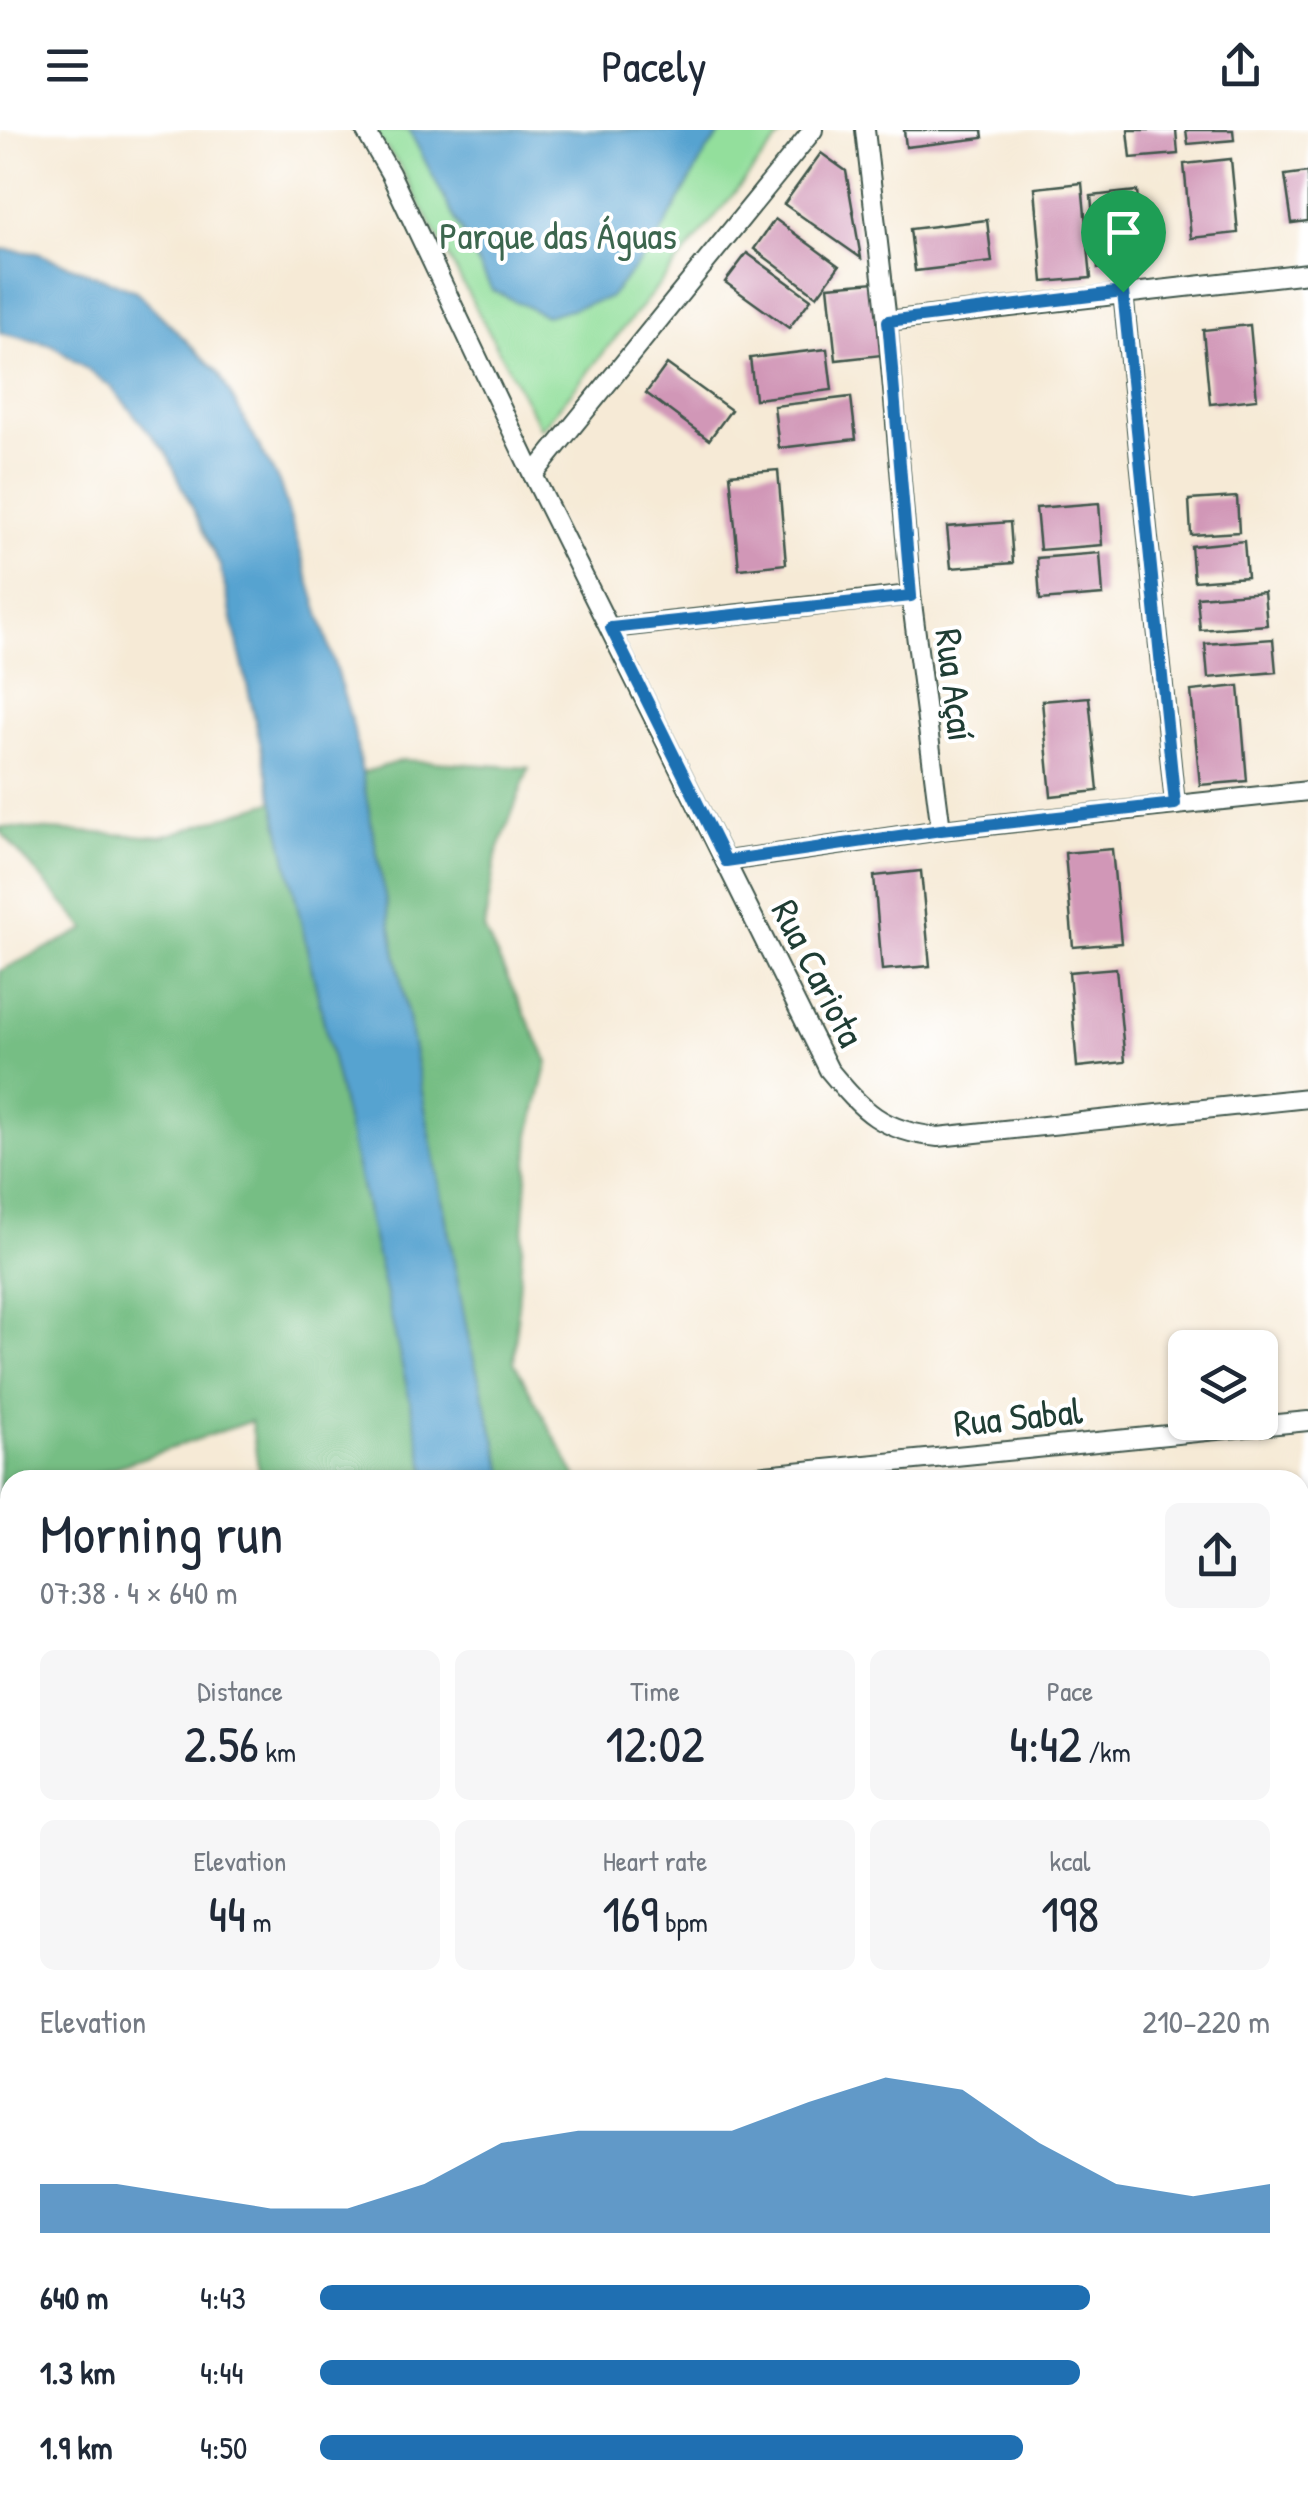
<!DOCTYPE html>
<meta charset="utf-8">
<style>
body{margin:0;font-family:"Patrick Hand",sans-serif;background:#f6f6f7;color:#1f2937;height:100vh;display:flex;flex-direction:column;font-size:38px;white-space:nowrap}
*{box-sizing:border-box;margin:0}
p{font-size:32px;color:#747a83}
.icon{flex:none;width:55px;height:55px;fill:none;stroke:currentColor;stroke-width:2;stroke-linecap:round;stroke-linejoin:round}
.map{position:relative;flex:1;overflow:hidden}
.panel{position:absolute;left:0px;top:1340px;width:1310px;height:1038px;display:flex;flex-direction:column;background:#fff;border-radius:30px 30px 0 0;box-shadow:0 2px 8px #0004}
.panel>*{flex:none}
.buttons{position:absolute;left:1168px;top:1200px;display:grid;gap:20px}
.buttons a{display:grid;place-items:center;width:110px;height:110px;border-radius:15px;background:#fff;box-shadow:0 2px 8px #0004;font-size:50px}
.pin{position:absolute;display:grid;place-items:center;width:85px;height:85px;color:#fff;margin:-102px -42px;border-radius:50% 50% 50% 0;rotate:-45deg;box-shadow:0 0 10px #0007}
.pin .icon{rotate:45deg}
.round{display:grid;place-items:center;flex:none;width:105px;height:105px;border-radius:15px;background:#f6f6f7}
.headline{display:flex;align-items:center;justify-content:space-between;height:170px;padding:0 40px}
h1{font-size:55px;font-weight:600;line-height:75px}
.stats{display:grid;grid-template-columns:repeat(3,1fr);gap:15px;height:170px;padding:10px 40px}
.stats div{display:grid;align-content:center;border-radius:15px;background:#f6f6f7;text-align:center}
.stats b{font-size:50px;font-weight:600}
.stats small{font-size:28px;font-weight:400}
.stats p{font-size:28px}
.chart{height:280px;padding:20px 40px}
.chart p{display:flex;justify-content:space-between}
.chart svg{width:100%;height:180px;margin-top:10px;fill:#1f6fb2;opacity:.7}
ul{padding:0 40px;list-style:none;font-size:32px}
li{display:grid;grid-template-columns:160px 120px 1fr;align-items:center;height:75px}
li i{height:25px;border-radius:12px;background:#1f6fb2}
header{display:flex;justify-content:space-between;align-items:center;height:130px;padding:0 40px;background:#fff;font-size:45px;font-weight:600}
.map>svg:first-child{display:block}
.green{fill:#93df9c;stroke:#598e68;stroke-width:2.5}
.forest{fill:#76be84;stroke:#4a7e5c;stroke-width:2.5}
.water{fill:#57a3d0;stroke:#3b7082;stroke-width:2.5}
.building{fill:#d197b7}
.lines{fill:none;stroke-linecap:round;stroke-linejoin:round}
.minor-casing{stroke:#3f574c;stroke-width:22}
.path{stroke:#3f574c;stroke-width:4;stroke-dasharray:2.5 8;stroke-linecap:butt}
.minor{stroke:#fff;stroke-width:18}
.route-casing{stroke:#fff;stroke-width:20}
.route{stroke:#1f6fb2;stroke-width:12}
.labels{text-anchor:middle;stroke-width:8;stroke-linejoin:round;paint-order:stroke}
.park-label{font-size:38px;fill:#3c664e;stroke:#fff}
.street-label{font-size:38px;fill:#1f3d34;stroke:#fff}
</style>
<header><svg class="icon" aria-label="menu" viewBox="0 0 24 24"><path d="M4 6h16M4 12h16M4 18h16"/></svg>Pacely<svg class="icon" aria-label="share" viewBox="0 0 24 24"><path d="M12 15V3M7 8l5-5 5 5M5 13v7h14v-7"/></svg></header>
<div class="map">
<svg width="1308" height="2376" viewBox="0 0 1308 2376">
<rect width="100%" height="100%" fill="#fff"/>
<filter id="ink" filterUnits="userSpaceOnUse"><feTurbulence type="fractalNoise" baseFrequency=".01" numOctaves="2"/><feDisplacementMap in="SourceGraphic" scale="20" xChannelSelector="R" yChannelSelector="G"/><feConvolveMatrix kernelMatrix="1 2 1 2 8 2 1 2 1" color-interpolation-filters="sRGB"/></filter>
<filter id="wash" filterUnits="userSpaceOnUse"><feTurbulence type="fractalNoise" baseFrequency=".0048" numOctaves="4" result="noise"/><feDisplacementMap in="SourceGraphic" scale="40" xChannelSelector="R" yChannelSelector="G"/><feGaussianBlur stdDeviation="2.25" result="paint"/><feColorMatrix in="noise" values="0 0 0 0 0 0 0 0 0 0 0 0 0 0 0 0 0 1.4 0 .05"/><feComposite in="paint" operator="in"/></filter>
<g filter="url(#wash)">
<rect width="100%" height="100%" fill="#f6ead6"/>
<g class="green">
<path d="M372,0H786L541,299L399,35Z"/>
<path d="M1308,1759V1886H1300V1762Z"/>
</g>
<path class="forest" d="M403,630L529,638L496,726L484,799L548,932L530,1004L514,1232L578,1350H260L251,1291L78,1350H10V1373L0,1376V841L86,799L0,701V697L162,707Z"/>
<g class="water">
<path d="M409,0H724L706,22L655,114L609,168L546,186L492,160Z"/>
<path d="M0,119L37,123L136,161L218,242L280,354L353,596L469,1211L506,1350H428L220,436L166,322L110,256L52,215L0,203Z"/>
</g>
<g id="blocks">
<g class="building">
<path d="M904,0H982L983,8L906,17Z"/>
<path d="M1128,0H1176L1178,24L1131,28Z"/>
<path d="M1186,0H1233L1234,10L1188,14Z"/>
<path d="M821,23L846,41L861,128L784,74Z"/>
<path d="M1231,29L1238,103L1191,108L1184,34Z"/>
<path d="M1308,42V91L1292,93L1285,45Z"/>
<path d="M1082,53L1091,148L1043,152L1035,58Z"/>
<path d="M1137,61L1144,135L1098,139L1091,66Z"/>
<path d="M775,89L839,136L817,166L754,119Z"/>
<path d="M987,90L992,132L915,141L910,99Z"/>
<path d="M747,123L811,169L789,198L725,152Z"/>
<path d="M875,152L882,225L836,230L828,156Z"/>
<path d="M1250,195L1257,269L1210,274L1203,200Z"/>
<path d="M827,219L832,260L755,269L750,228Z"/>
<path d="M667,234L731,280L709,310L646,263Z"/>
<path d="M851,267L856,309L779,318L774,276Z"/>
<path d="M778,340L786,434L739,439L730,344Z"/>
<path d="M1237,367L1239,402L1191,405L1189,370Z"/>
<path d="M1099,373L1102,415L1040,420L1036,378Z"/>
<path d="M1010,392L1013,433L951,438L947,397Z"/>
<path d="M1244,411L1247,447L1194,451L1191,416Z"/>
<path d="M1100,423L1103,465L1040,470L1037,428Z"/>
<path d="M1264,462L1267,495L1200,500L1197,467Z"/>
<path d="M1273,509L1276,542L1208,548L1205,514Z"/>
<path d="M1239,556L1247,651L1200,655L1191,561Z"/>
<path d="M1089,567L1098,661L1051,666L1042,571Z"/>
<path d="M1112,719L1121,813L1073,817L1065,723Z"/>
<path d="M921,741L930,836L882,840L874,746Z"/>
<path d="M1116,838L1125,932L1077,937L1069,842Z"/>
</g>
</g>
</g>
<g filter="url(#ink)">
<use href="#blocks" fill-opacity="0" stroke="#3f574c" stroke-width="2.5"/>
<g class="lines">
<defs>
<g id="minor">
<path d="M365,0L390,43L533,345L829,940C864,982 882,1001 938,1007L1308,968"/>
<path d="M865,0L887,191L911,465L941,700"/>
<path d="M1123,162L1175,674"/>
<path d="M887,191L1308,143"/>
<path d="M533,345L813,0"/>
<path d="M611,498L911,465"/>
<path d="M727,731L941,700L1308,661"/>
<path d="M735,1348L1308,1291"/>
<path d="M1300,1911H1308"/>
<path d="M0,1945L10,1941"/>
<path d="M904,2368L905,2376"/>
</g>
</defs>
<use href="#minor" class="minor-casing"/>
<g class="path">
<path d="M0,1970L10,1966"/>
<path d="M1300,2027H1308"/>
<path d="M0,2147L10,2165"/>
<path d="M0,2292L10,2287"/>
<path d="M599,2368L607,2376"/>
<path d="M986,2368L988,2376"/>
<path d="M1055,2368V2376"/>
<path d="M1118,2368L1120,2376"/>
<path d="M1189,2368L1190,2376"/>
<path d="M1204,2368L1205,2376"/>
<path d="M923,2373L933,2376"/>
<path d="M36,2376L42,2368"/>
<path d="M137,2376V2368"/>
<path d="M314,2376V2368"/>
<path d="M747,2376V2368"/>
</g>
<use href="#minor" class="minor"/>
</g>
</g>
<g class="lines" filter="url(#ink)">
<defs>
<path id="route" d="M1123,162L1175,674L941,700L726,731L611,498L911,466L888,191Z"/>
</defs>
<use href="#route" class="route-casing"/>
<use href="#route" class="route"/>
</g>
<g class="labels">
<g class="park-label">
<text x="558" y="119">Parque das Águas</text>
</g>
<g class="street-label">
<text transform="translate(955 555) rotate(83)" y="13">Rua Açaí</text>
<text transform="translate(818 843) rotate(63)" y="13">Rua Cariota</text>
<text transform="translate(1018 1287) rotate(-6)" y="13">Rua Sabal</text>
</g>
</g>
</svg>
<div class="buttons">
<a><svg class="icon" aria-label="layers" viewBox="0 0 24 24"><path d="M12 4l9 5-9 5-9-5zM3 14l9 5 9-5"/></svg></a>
</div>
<div class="pin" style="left:1123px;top:162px;background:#1e9e55"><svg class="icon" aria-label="arrive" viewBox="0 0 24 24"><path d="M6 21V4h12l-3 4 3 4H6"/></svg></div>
<section class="panel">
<div class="headline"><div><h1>Morning run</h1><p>07:38 · 4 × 640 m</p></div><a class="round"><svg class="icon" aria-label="share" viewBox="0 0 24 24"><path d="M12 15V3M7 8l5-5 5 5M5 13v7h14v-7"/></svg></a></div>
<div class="stats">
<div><p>Distance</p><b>2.56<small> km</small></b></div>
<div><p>Time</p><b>12:02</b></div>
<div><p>Pace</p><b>4:42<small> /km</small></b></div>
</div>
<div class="stats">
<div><p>Elevation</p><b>44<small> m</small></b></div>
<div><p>Heart rate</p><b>169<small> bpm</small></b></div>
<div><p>kcal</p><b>198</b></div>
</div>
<div class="chart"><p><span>Elevation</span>210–220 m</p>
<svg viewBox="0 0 160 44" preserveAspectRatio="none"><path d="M0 44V32L10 32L20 35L30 38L40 38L50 32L60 22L70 19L80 19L90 19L100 12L110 6L120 9L130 22L140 32L150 35L160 32V44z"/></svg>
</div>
<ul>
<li><b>640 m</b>4:43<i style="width:81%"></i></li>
<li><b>1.3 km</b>4:44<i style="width:80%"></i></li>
<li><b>1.9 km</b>4:50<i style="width:74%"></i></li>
</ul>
</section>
</div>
